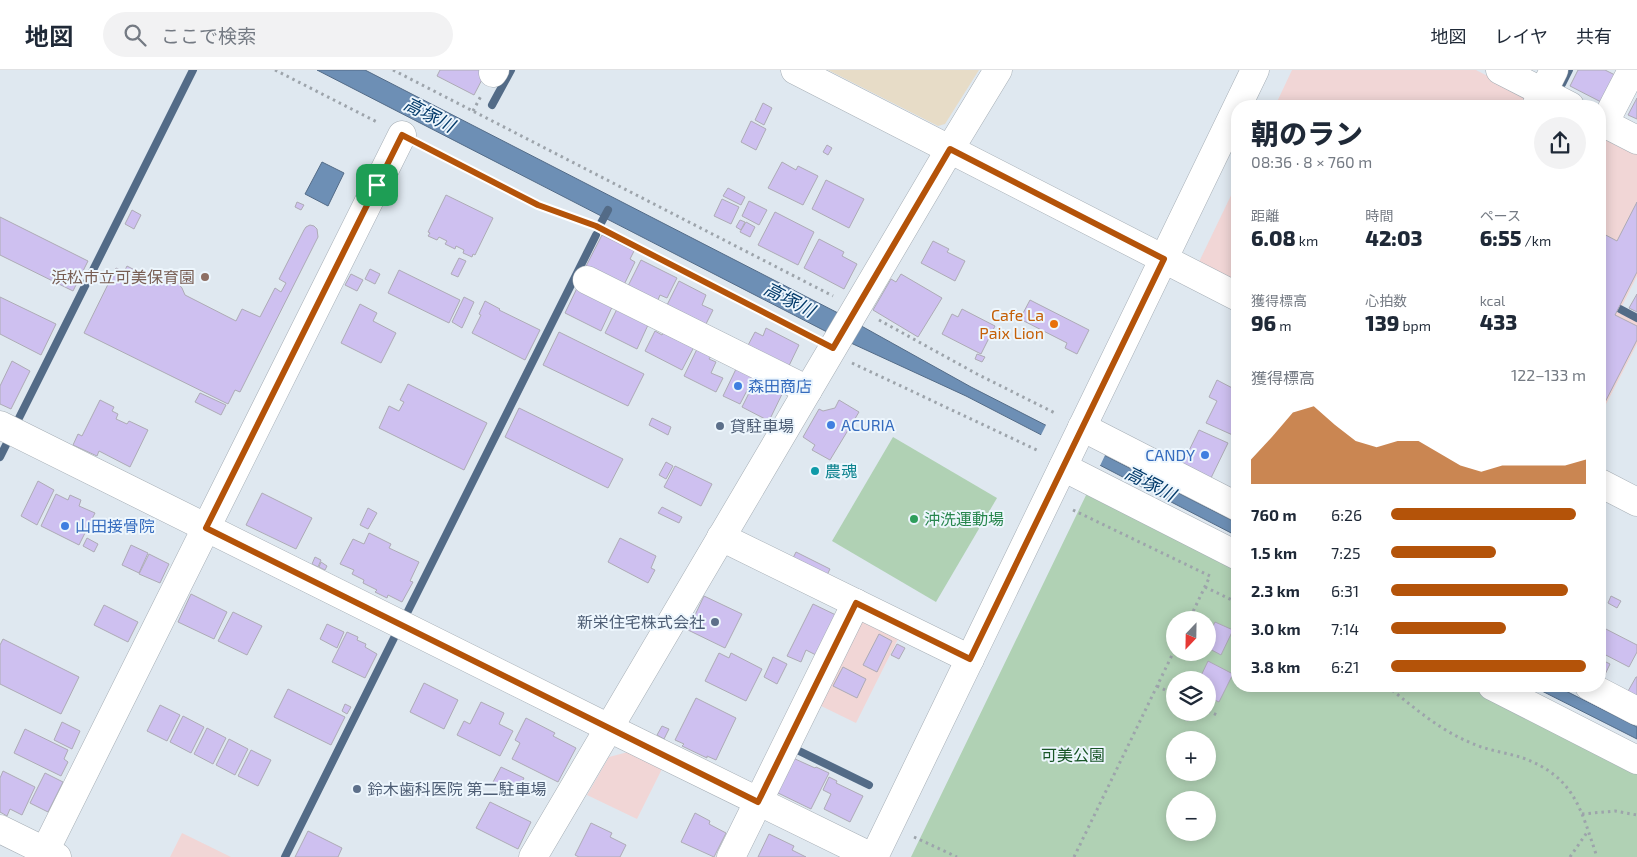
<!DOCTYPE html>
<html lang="ja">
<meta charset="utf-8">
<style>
body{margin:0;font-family:"Exo 2","Noto Sans JP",sans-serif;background:#f2f2f3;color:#1f2937;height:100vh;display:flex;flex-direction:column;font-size:19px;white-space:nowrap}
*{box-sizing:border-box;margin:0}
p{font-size:16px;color:#747a83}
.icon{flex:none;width:28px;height:28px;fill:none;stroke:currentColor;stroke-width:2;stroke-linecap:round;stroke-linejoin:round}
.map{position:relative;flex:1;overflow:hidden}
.sheet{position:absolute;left:1231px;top:30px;width:375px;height:592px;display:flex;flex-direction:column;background:#fff;border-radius:20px;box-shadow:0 2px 12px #0003}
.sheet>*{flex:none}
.needle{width:32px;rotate:202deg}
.tools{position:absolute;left:1166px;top:541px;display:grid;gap:10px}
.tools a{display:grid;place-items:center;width:50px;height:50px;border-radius:50%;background:#fff;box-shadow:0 2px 12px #0003;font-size:25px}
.pin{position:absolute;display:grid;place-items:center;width:42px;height:42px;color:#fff;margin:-21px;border-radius:10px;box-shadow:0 2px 8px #0006}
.round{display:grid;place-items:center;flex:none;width:52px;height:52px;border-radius:26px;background:#f2f2f3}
.head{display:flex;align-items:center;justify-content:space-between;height:85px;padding:0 20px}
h1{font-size:28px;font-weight:800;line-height:38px}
.metrics{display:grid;grid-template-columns:repeat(3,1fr);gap:8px;height:85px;padding:5px 20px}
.metrics div{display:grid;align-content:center}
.metrics b{font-size:21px;font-weight:800}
.metrics small{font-size:14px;font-weight:400}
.metrics p{font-size:14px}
.chart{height:140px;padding:10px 20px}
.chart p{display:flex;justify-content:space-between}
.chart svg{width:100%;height:90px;margin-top:5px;fill:#b45309;opacity:.7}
ul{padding:0 20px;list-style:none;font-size:16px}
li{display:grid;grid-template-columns:80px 60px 1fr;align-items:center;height:38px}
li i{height:12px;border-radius:6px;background:#b45309}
header{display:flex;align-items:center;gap:30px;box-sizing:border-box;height:70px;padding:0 25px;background:#fff;border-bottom:1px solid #e0e1e3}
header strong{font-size:24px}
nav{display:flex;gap:28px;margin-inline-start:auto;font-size:18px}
.search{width:350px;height:45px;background:#f2f2f3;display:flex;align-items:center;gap:12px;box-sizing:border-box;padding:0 18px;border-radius:28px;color:#747a83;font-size:19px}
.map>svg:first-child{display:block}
.commercial{fill:#e7dcc7}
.industrial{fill:#f1d6d6}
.green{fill:#b0d1b4;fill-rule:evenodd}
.water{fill:#6d8fb5;stroke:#536b87}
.pier{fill:#dfe8f0}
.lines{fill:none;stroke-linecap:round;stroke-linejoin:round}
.stream{stroke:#536b87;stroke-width:8}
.building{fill:#cec0f0;stroke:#adabb5}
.minor-casing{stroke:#a6aeb5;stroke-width:29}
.path{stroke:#9da4ab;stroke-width:3;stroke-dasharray:2.5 4;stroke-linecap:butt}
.minor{stroke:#fff;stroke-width:28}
.route-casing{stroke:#fff;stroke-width:10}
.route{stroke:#b45309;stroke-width:6}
.education-dot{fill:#8d6e63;stroke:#edf6fd;stroke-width:2}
.food-dot{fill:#e8710a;stroke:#edf6fd;stroke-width:2}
.shop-dot{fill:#3f7fe0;stroke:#edf6fd;stroke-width:2}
.service-dot{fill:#5c6f8a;stroke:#edf6fd;stroke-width:2}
.culture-dot{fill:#0f9aa8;stroke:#edf6fd;stroke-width:2}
.leisure-dot{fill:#2e9e5b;stroke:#edf6fd;stroke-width:2}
.labels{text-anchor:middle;stroke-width:4;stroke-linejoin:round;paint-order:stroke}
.education-label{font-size:16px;fill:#785e54;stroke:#edf6fd;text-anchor:end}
.food-label{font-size:16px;fill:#c56008;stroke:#edf6fd;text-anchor:end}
.shop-label{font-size:16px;fill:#366cbe;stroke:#edf6fd;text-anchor:start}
.service-label{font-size:16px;fill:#4e5e75;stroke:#edf6fd;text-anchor:start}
.culture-label{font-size:16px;fill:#0d838f;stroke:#edf6fd;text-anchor:start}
.leisure-label{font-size:16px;fill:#27864d;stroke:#edf6fd;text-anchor:start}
.park-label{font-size:16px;fill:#195627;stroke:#edf6fd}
.water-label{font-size:18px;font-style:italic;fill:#053c6c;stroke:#edf6fd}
</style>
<header>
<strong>地図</strong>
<div class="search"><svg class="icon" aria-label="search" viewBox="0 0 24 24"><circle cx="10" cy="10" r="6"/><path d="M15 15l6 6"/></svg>ここで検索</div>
<nav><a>地図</a><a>レイヤ</a><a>共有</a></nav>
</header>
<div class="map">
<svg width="1637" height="787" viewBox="0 0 1637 787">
<rect width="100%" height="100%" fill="#dfe8f0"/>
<path class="commercial" d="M828,0H979L945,54L938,56Z"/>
<g class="industrial">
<path d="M1292,0H1476L1526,26L1527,36H1275Z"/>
<path d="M1601,65L1637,83V206L1619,242L1637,252V274L1600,346V67Z"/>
<path d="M1237,113V216L1197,196Z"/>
<path d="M860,543L901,563L856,653L815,633Z"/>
<path d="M628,682L662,699L637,749L587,725L609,687Z"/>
<path d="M182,763L231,787H170Z"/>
</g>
<g class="green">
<path d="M893,367L997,428L936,532L832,471Z"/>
<path d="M1089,419L1237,495L1238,616H1476L1637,698V787H911ZM1175,550H1208V582H1175ZM1175,610H1208V642H1175ZM1175,670H1208V702H1175ZM1175,730H1208V762H1175Z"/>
</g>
<g class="water">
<path d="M317,0H365L838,243L971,317L1237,453V466L966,326L827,262Z"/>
<path d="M322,92L344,103L328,136L305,124Z"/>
<path d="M1532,616H1556L1637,657V669Z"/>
</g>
<path class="pier" d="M1047,353L1106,383L1099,398L1040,367Z"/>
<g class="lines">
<g class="stream">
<path d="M1562,14L1569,0"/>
<path d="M492,35L511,0"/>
<path d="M601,153L608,140"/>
<path d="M1620,239L1637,248"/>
<path d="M19,348L193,0"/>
<path d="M0,387L6,375"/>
<path d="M408,541L596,165"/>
<path d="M793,678L869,715"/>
<path d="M285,787L394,568"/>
</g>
</g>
<g class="building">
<path d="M440,0H487L474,25L437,6Z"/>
<path d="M1578,0H1605L1617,6L1603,33L1570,16Z"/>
<path d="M1637,28V49L1628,45Z"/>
<path d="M763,33L772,38L764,55L755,50Z"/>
<path d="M751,51L766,59L756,80L741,72Z"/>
<path d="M827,75L832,78L828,85L823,82Z"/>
<path d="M782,92L796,100L798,96L818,106L803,135L768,118Z"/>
<path d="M826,110L864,129L849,158L812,139Z"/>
<path d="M728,118L745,127L741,135L723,126Z"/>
<path d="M446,125L493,148L475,185L473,184L472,187L463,183L464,180L456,176L455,179L445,174L447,171L439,167L437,170L428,166L430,163L428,162Z"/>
<path d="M722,129L739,137L731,154L714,146Z"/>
<path d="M749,131L767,140L759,155L742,146Z"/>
<path d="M297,132L304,135L301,140L295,137Z"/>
<path d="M1637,132V202L1615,245L1637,256V270L1600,342V162L1617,171Z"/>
<path d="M132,140L141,145L134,159L125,154Z"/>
<path d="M775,142L814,162L798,195L758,175Z"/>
<path d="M0,147L88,191L73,221L0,185Z"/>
<path d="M740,150L745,152L741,160L736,157Z"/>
<path d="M746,152L755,157L750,167L740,162Z"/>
<path d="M310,155L314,156L317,159L318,167L240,322L235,320L228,334L84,263L116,198L124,202L127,196L152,209L160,207L169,208L176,211L182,218L185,225L236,251L242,239L260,247L275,218L281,222L286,213L279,209L304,160L306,157Z"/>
<path d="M602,165L634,181L630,189L635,192L622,219L584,200Z"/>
<path d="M819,169L844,182L842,186L857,194L844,219L804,198Z"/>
<path d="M933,171L949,179L947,182L965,191L955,211L921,193Z"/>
<path d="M459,188L466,191L458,207L451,204Z"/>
<path d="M641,190L677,208L667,228L660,225L656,235L626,220Z"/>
<path d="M370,199L380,204L375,214L365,209Z"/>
<path d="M399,200L460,230L449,253L388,223Z"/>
<path d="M351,204L363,210L357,221L345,215Z"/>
<path d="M901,204L942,228L918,267L873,240L891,209L896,212Z"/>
<path d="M679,211L706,225L702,235L713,240L702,262L665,239Z"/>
<path d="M578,216L614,233L601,261L565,243Z"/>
<path d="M1637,224V242L1629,238Z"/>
<path d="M0,227L56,254L41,285L0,264Z"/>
<path d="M464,227L474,232L462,258L452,252Z"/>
<path d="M1030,230L1089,260L1077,284L1065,278L1067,273L1020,249Z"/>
<path d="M485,231L500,239L499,240L540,260L525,290L472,263L481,245L479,244Z"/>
<path d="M360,234L377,243L373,251L396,263L381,293L341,273Z"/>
<path d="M618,237L648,255L637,279L605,263Z"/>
<path d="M962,239L995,256L981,284L942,264L952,244L958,247Z"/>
<path d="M766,258L799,275L786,302L745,281L755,262L763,266Z"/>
<path d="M665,260L695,275L682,300L645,281L655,261L662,265Z"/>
<path d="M559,262L644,304L628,336L543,295Z"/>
<path d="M697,279L711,286L709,289L716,292L711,303L723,308L716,322L684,306Z"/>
<path d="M977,284L985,287L982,292L975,289Z"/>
<path d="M12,291L30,301L11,339L0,334V316Z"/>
<path d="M736,299L754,307L740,334L723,326Z"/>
<path d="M757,307L784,320L769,351L742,337Z"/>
<path d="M1217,310L1238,321L1237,367L1206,353L1217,331L1209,327Z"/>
<path d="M408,314L487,353L464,400L379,358L389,336L399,341L404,332L400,330Z"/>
<path d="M200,323L226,335L221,345L195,332Z"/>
<path d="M100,330L114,337L112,341L118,344L116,349L127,354L129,351L148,360L130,397L99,381L97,386L73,375L78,364L82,366Z"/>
<path d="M839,330L859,342L830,390L812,380L815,375L803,367L819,339L823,341L835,338Z"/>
<path d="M519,338L623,389L608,418L505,367Z"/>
<path d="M652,348L671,357L668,365L649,355Z"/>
<path d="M1199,360L1228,373L1210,410L1181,397Z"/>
<path d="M666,392L673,396L666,409L659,405Z"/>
<path d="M675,396L712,414L701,436L664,417Z"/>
<path d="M38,411L54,420L37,455L21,446Z"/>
<path d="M262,423L312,448L296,479L246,455Z"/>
<path d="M56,424L68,430L70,425L81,430L79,436L95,443L79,475L41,456Z"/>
<path d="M662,437L682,447L679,453L658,443Z"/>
<path d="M368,438L377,443L368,459L360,455Z"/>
<path d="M369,463L391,474L389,478L419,492L410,511L413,512L402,532L388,525L387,528L375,522L377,520L363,513L364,510L352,504L354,500L340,494L353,469L364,474Z"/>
<path d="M87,468L98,474L94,482L83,476Z"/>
<path d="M620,468L656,486L651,498L655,500L648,513L608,492Z"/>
<path d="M131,475L148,483L139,503L122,495Z"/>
<path d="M796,482L830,499L827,505L793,488Z"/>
<path d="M149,484L169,494L160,513L139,504Z"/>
<path d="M315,487L321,490L318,497L312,494Z"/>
<path d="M321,492L327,496L325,500L319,497Z"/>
<path d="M191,524L227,542L214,569L178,552Z"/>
<path d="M704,526L742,544L725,578L688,560Z"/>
<path d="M1611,526L1621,531L1617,538L1608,533Z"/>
<path d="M813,534L840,547L820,587L806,580L801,592L787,586Z"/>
<path d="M104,535L138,552L128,572L94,555Z"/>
<path d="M233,542L262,556L247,585L218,571Z"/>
<path d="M1215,552L1233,560L1221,585L1208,578V566Z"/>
<path d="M327,554L344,562L337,578L320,569Z"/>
<path d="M1602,557L1637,575V582L1629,597L1600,582V562Z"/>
<path d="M347,562L358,567L357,570L366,574L365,577L377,584L365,608L332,592Z"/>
<path d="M879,564L892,571L877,602L863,595Z"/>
<path d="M3,569L79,607L61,644L0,614V575Z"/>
<path d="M897,574L905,578L899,589L891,585Z"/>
<path d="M719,583L729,588L731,583L762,599L746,631L705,611Z"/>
<path d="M773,587L787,594L777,614L764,607Z"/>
<path d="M1600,589L1610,594L1602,611L1600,610Z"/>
<path d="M1208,591L1233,604L1219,632L1208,627V610H1199Z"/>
<path d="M843,597L866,609L857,628L833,616Z"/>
<path d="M1636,607H1637V628L1627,623Z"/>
<path d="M424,613L458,630L444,659L410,642Z"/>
<path d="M288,619L345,647L331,675L274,647Z"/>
<path d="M696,628L736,648L716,690L707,686V688L682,676L684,674L675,670Z"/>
<path d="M481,632L504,643L499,654L513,661L500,686L457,665L464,651L470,654Z"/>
<path d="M345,634L351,637L347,644L342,641Z"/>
<path d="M160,635L180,645L167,671L147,661Z"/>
<path d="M1186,642L1191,644L1188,651L1183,649Z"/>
<path d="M183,646L204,657L191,683L170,672Z"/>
<path d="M526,648L555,663L553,666L576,678L558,712L512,689L520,673L515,670Z"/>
<path d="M62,652L80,661L72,679L54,670Z"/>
<path d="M662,656L669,659L664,669L657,665Z"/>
<path d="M207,658L226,668L213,694L194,684Z"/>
<path d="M25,659L68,680L64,689L68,692L61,706L14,683Z"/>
<path d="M229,669L248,679L235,705L216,695Z"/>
<path d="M251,680L271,690L258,716L238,706Z"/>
<path d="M793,688L815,698L816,697L829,703L811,739L776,722Z"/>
<path d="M501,697L524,708L515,725L492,714Z"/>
<path d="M3,701L35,717L22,745L10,739L7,746L0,742V708Z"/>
<path d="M45,703L63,712L48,742L30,733Z"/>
<path d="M829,707L837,711L836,713L863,726L850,752L824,739L831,724L823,720Z"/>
<path d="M490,732L531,752L518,779L476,758Z"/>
<path d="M695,743L710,751L709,754L726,763L714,787L681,772Z"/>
<path d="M591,753L612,763L610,767L626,775L620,787H579L575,785Z"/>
<path d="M308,761L342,778L338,787H295Z"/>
<path d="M769,764L794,776L792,780L806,787H758Z"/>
</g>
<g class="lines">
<defs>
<g id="minor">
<path d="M795,0L1238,227"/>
<path d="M1500,0L1570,36"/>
<path d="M493,3L495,0"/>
<path d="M1536,36L1554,0"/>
<path d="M1600,51L1637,70"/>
<path d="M1604,54L1632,0"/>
<path d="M587,210L808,320"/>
<path d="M0,355L609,658L872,787"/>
<path d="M1082,357L1238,437"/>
<path d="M1063,397L1238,486"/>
<path d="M1600,413L1637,432"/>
<path d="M721,467L970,589"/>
<path d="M1492,616L1637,690"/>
<path d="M1589,616L1637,641"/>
<path d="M0,759L57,787"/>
<path d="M45,781L402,65"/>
<path d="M533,787L950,79L998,0"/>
<path d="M731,787L856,533"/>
<path d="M874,787L1255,0"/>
</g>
</defs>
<use href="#minor" class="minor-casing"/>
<g class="path">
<path d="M275,0L379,53"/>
<path d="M393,0L833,226"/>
<path d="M473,41L481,26"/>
<path d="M424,77L539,135L596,156L811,266"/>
<path d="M879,250L977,304L1057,344"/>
<path d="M852,293L1039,381"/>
<path d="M1073,440L1210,506L1189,550"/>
<path d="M1205,517L1238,533"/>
<path d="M1157,616L1175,625"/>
<path d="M1387,616C1416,639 1440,661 1476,675C1491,681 1508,683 1523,688C1575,707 1581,740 1597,787"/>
<path d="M1208,641L1219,646"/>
<path d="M1582,744L1615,741L1637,745"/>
<path d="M914,767L957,787"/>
<path d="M1074,787L1175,579"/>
<path d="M1570,787L1588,761"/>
</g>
<use href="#minor" class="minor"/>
</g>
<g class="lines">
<defs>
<path id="route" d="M402,65L538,135L596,156L833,278L950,79L1164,189L970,589L856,533L758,732L206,458Z"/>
</defs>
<use href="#route" class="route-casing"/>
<use href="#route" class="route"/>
</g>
<circle class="education-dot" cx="205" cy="207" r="5"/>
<circle class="food-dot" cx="1054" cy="254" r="5"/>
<g class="shop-dot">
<circle cx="738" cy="316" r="5"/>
<circle cx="831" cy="355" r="5"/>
<circle cx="1205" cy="385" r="5"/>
<circle cx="65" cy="456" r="5"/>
</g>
<g class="service-dot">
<circle cx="720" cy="356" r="5"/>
<circle cx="715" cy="552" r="5"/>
<circle cx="357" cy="719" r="5"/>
</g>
<circle class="culture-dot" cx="815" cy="401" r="5"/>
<circle class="leisure-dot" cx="914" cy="449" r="5"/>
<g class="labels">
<g class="education-label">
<text x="195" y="213">浜松市立可美保育園</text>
</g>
<g class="food-label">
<text x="1044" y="251">Cafe La<tspan x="1044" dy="18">Paix Lion</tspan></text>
</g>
<g class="shop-label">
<text x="748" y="322">森田商店</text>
<text x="841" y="361">ACURIA</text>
<text x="1195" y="391" text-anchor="end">CANDY</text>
<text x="75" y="462">山田接骨院</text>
</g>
<g class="service-label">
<text x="730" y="362">貸駐車場</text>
<text x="705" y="558" text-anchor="end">新栄住宅株式会社</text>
<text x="367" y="725">鈴木歯科医院 第二駐車場</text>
</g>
<g class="culture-label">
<text x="825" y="407">農魂</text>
</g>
<g class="leisure-label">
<text x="924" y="455">沖洗運動場</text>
</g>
<g class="park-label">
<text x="1073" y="691">可美公園</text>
</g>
<g class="water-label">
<text transform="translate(429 45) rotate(27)" y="6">高塚川</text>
<text transform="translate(789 230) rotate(27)" y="6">高塚川</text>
<text transform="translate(1150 414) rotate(27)" y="6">高塚川</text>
</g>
</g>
</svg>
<div class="tools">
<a><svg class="needle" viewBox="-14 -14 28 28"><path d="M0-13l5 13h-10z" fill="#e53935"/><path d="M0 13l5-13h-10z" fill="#747a83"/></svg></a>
<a><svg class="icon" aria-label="layers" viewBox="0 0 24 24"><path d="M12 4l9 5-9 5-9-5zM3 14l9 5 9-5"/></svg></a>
<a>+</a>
<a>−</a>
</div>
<div class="pin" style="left:377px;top:115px;background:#1e9e55"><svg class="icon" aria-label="arrive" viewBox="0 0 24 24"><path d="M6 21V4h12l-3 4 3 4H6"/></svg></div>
<section class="sheet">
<div class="head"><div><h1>朝のラン</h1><p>08:36 · 8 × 760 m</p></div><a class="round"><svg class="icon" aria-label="share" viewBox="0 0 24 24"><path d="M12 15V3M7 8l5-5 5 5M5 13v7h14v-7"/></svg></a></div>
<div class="metrics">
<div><p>距離</p><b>6.08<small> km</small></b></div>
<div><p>時間</p><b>42:03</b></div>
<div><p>ペース</p><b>6:55<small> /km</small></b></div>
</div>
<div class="metrics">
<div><p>獲得標高</p><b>96<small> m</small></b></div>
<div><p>心拍数</p><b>139<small> bpm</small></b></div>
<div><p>kcal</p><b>433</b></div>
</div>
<div class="chart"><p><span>獲得標高</span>122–133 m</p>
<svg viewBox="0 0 160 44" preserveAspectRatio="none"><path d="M0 44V32L10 21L20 9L30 6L40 15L50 23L60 26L70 23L80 23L90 29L100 35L110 38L120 35L130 35L140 35L150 35L160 32V44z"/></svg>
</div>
<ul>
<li><b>760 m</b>6:26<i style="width:95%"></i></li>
<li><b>1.5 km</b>7:25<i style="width:54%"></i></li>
<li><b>2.3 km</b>6:31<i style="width:91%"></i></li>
<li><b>3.0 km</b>7:14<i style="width:59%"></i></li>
<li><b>3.8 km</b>6:21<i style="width:100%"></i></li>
</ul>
</section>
</div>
